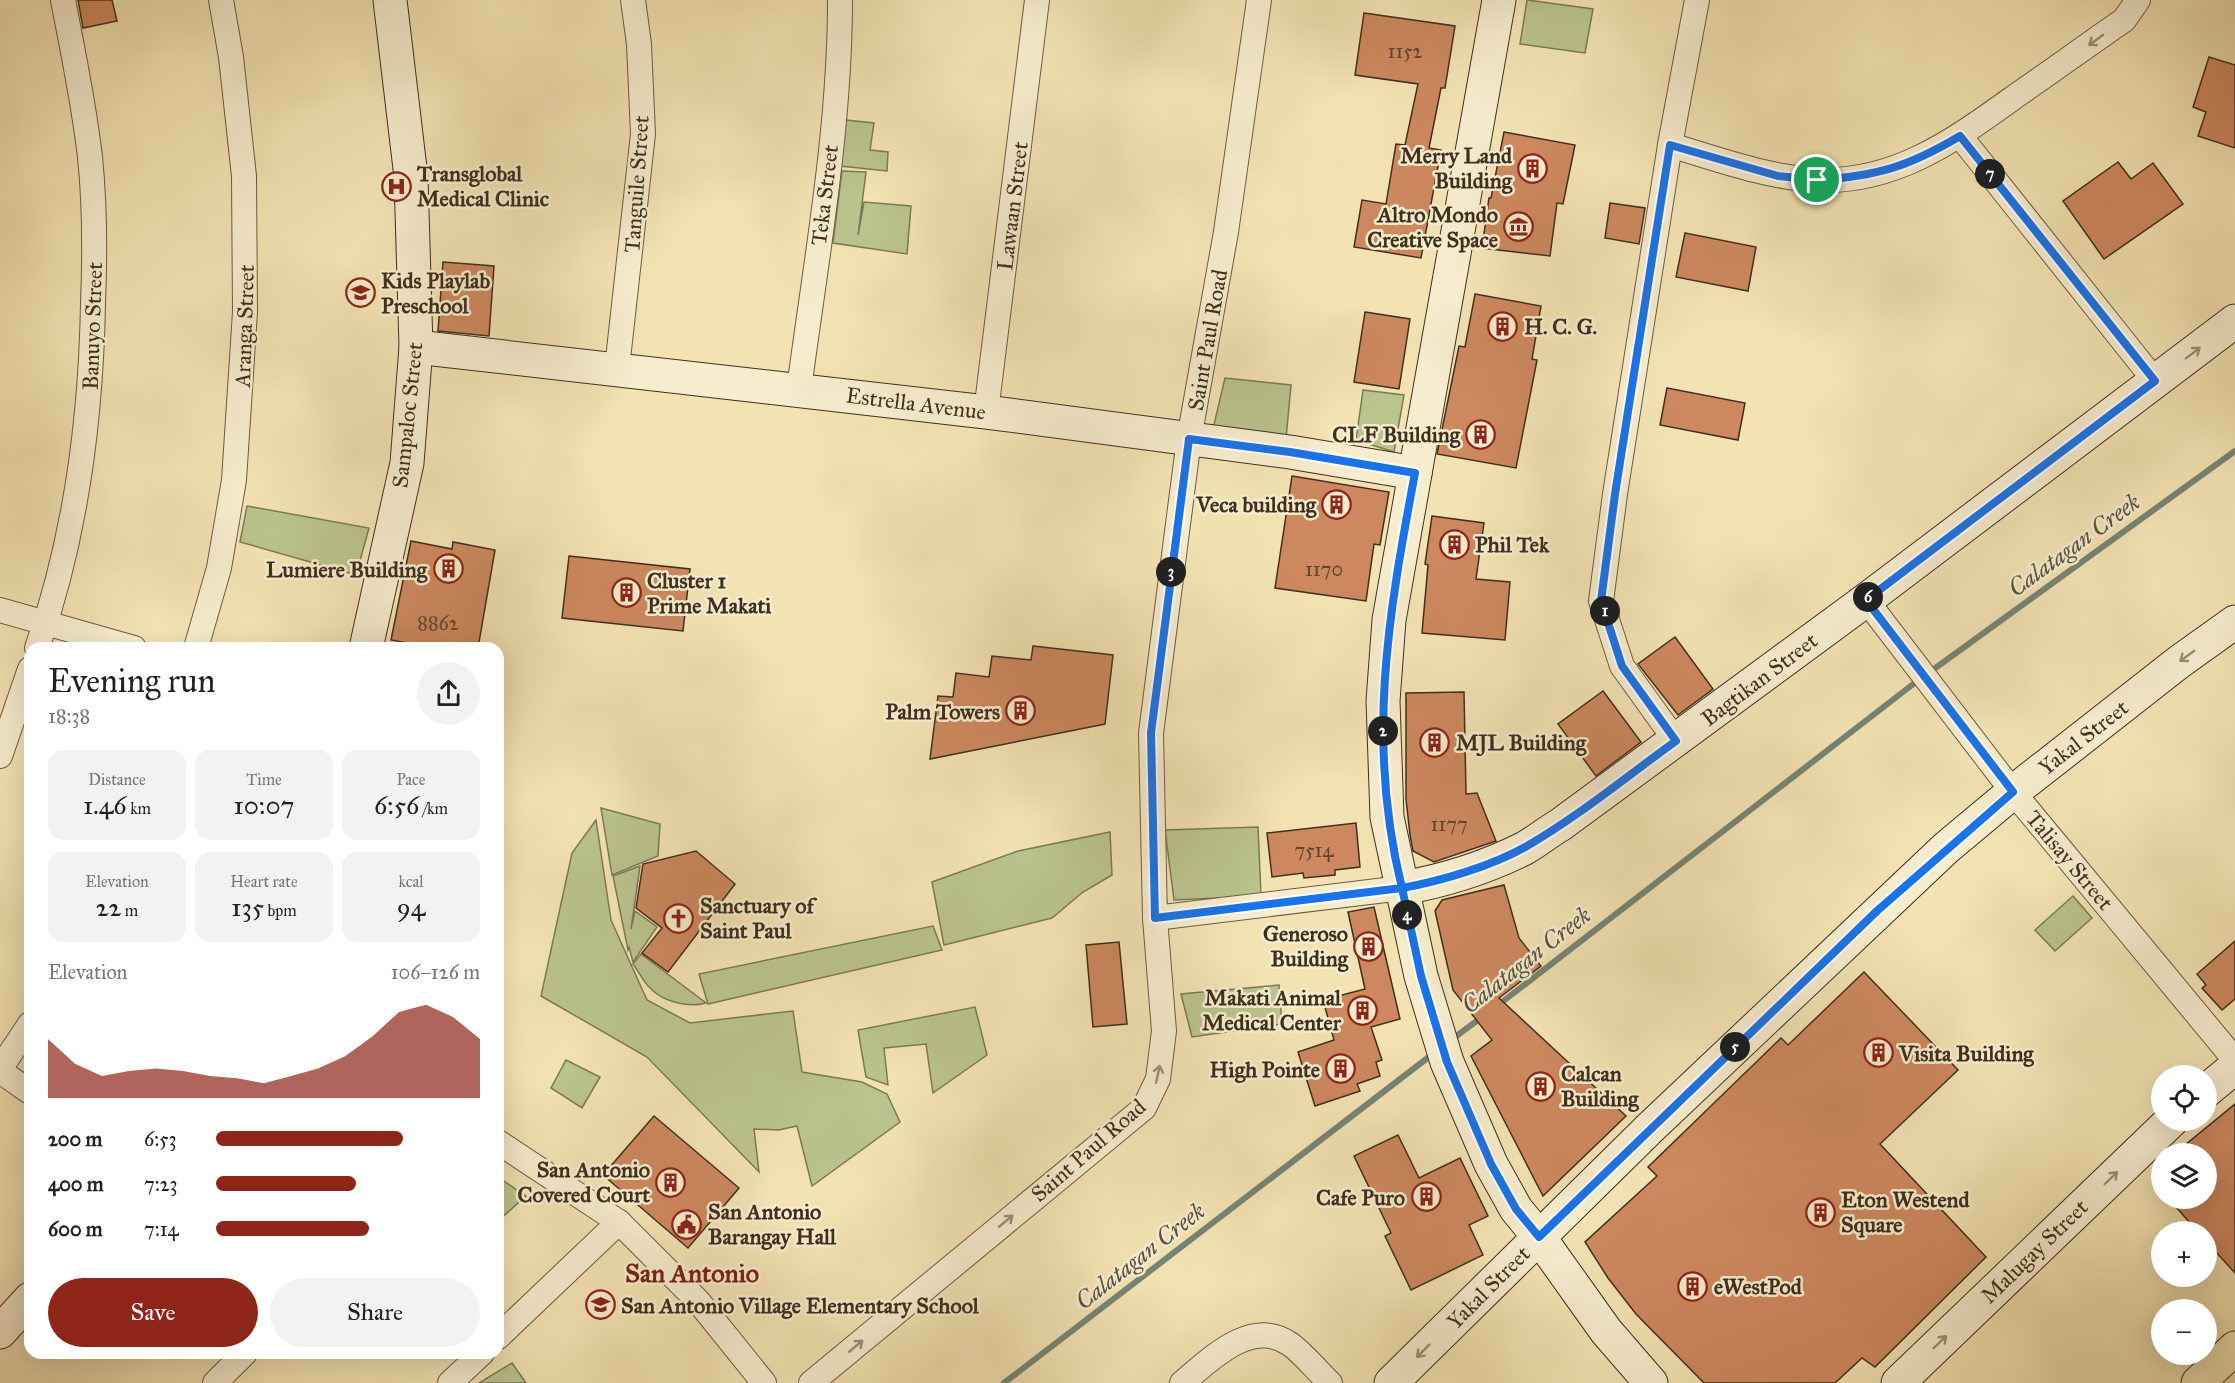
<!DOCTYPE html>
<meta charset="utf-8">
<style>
body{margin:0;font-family:"IM FELL Great Primer",serif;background:#f2f2f2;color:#202124;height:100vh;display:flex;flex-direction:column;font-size:22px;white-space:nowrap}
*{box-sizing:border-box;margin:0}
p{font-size:20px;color:#757577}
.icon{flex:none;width:33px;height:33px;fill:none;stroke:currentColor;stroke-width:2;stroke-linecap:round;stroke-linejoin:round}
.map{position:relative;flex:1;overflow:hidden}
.sheet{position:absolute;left:24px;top:642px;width:480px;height:717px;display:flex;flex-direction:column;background:#fff;border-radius:18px;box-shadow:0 6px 24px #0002}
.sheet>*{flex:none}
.buttons{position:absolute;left:2151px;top:1065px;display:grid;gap:12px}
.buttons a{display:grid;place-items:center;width:66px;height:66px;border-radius:50%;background:#fff;box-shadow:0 6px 24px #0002;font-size:30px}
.pin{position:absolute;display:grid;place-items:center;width:51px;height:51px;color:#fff;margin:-26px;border:3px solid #fff;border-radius:50%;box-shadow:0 2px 6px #0007}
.km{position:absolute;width:30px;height:30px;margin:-15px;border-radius:50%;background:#222;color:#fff;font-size:16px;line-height:30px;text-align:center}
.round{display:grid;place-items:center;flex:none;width:63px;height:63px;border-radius:32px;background:#f2f2f2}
.headline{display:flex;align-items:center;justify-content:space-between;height:102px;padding:0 24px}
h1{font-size:33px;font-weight:600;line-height:45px}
.figures{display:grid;grid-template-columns:repeat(3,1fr);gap:9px;height:102px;padding:6px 24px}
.figures div{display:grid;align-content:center;border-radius:15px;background:#f2f2f2;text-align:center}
.figures b{font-size:26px;font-weight:600}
.figures small{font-size:16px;font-weight:400}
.figures p{font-size:16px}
.chart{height:168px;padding:12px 24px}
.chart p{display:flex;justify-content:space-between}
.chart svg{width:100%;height:108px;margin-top:6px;fill:#8f2418;opacity:.7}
.action{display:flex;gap:12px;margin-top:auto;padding:12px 24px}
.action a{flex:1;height:69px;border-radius:36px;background:#8f2418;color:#fff;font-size:24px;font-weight:600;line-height:69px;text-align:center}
.action a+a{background:#f2f2f2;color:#202124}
ul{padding:0 24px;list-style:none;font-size:20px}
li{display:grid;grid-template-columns:96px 72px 1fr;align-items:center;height:45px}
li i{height:15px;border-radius:8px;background:#8f2418}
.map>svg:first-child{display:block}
.green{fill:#bac48d;stroke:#7c7a55;stroke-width:1.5}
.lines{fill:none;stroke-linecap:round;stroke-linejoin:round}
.stream{stroke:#768574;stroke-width:6}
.building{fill:#cd885f;stroke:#3f2f1d;stroke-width:1.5}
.street-casing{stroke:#6c5c42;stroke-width:26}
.secondary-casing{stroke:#3f2f1d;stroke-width:35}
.primary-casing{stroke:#3f2f1d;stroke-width:35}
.street{stroke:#f7edce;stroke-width:24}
.secondary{stroke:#f7edce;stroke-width:33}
.primary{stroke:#f3e3b3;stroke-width:33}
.oneway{stroke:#9b8e76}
.route-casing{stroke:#fff;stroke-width:12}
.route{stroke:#1a73e8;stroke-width:8}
.labels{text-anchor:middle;stroke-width:5;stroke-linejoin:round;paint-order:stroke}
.number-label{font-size:20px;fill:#62452e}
.poi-label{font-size:22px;font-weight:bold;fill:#3f2f1d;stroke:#f7edce;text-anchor:start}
.street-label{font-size:22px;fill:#3f2f1d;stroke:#f7edce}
.water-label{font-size:24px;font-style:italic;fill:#565341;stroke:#f7edce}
.quarter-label{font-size:26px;font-weight:bold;fill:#7a1f14;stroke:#f7edce}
</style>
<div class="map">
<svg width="2235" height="1383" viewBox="0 0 2235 1383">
<rect width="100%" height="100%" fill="#f3e3b3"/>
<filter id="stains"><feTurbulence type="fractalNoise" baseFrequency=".00333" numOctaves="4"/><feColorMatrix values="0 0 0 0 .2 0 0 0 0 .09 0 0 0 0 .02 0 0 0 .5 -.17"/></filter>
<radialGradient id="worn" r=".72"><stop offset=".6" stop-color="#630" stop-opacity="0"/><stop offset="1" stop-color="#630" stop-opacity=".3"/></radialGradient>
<g class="green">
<path d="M1527,0L1593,9L1585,53L1520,44Z"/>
<path d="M846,120L874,123L870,150L888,152L887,171L840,166Z"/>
<path d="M842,171L866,172L858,235L864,202L911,206L907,254L833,243Z"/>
<path d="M1225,378L1291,385L1286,439L1212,433Z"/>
<path d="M1363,390L1404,395L1394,452L1356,440Z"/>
<path d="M247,506L369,528L356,575L240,542Z"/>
<path d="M601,808L660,824L658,856L612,875Z"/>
<path d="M596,820L611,920L647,1000L690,1023L793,1011L802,1072L862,1082L887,1094L900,1122L812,1186L797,1126L779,1130L754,1129L759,1172L647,1057L541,996L572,853Z"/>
<path d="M1258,827L1261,896L1174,900L1165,830Z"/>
<path d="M1110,832L1112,875L1083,892L1052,918L944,945L932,882L1018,851Z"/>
<path d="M640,866L631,929L635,911L657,927L633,962L629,947L628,950L613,876Z"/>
<path d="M2073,896L2092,918L2055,951L2035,930Z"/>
<path d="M933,926L942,950L708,1004L699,974Z"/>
<path d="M641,954L706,1003C689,1008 664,1002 651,989C644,983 639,972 633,964Z"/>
<path d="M1279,985L1282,1024L1192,1037L1181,994Z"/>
<path d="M975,1007L987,1055L933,1093L926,1044L884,1048L888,1085L866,1077L858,1030Z"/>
<path d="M566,1060L600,1077L582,1108L551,1088Z"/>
<path d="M498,1177L526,1196L498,1221Z"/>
<path d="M512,1363L526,1383H479Z"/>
</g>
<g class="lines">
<g class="stream">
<path d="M1934,669L2235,451"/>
<path d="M1497,1006L1921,678"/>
<path d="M1451,1040L1482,1017"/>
<path d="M1004,1383L1434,1053"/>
</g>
</g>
<g class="building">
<path d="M78,0H112L117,21L83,28Z"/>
<path d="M1364,13L1455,26L1445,88H1441L1429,148L1441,150L1421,258L1354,247L1362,200L1386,204L1396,144L1405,145L1418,84L1355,75Z"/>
<path d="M2209,57L2235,65V148L2198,136L2206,112L2193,107Z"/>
<path d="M1504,132L1575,145L1563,204L1557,203L1550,256L1482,248L1489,198H1491Z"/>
<path d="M2118,162L2131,179L2153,163L2183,204L2104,259L2063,201Z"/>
<path d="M1610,203L1645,208L1639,244L1605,238Z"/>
<path d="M1685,233L1756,247L1748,291L1676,277Z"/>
<path d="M443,262L494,266L489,336L438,331Z"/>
<path d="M1475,294L1541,306L1532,359L1537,360L1516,468L1437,454L1459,346L1465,347Z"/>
<path d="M1365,312L1410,319L1399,389L1354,382Z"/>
<path d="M1667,388L1745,403L1738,440L1660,425Z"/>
<path d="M1292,476L1389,492L1380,545L1374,544L1366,601L1275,588Z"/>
<path d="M1432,516L1484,523L1476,579L1510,582L1505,640L1422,633L1428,565L1425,564Z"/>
<path d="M411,541L452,549L453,542L495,550L478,648H433L391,640Z"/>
<path d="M569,556L690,569L683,631L562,618Z"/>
<path d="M1675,637L1713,689L1678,715L1638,664Z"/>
<path d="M1033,646L1113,655L1105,724L930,759L938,696L953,697L956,673L989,677L992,656L1031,660Z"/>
<path d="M1603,691L1641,742L1596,776L1558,724Z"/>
<path d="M1464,692L1466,794L1477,793L1496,841L1434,862L1413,851L1410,835L1406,799V693Z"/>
<path d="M1356,823L1360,867L1335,870V875L1304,878L1303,873L1272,877L1267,833Z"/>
<path d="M696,851L735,884L668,972L642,953L662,928L636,908L643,864Z"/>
<path d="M1504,885L1519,938L1541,966L1499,998L1626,1116L1543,1196L1471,1056L1492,1040L1453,990L1435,911L1442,900Z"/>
<path d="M1374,907L1400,1019L1371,1027L1382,1060L1376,1062L1380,1076L1357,1084L1360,1091L1315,1106L1298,1052L1334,1040L1323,1000L1365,989L1348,912Z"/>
<path d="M2235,941V999L2222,1010L2202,988L2206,985L2197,974Z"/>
<path d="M1119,942L1127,1024L1093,1027L1086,945Z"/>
<path d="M1864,972L1958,1070L1880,1144L1986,1257L1875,1367L1862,1358L1835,1383H1704L1636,1314L1608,1278L1585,1242L1657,1176L1648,1167L1781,1038L1788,1045Z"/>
<path d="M2235,1104V1273L2206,1241V1232H2198L2168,1198H2206V1154H2174Z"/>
<path d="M654,1116L739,1188L688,1248L603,1175Z"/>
<path d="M1398,1135L1419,1178L1460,1158L1488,1216L1469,1225L1483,1255L1411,1290L1385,1236L1391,1233L1354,1156Z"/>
</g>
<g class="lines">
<defs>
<g id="street">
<path d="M1960,136L2155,381"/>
<path d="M1670,145C1717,159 1766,177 1815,180C1897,184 1957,138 2020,93C2055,69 2089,44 2124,20L2138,0"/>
<path d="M617,368L643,134L639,44L633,0"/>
<path d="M799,389C816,260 840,130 840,0"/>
<path d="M986,412L1037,0"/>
<path d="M1866,600L2013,792L2235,1060"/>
<path d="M0,610L134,648"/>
<path d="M37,648C76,537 91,420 93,303C95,254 95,206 90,157C84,104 73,52 63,0"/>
<path d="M196,648L219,568L234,480L245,312L244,176L231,57L221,0"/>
<path d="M1676,741L1622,666L1601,601L1615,494L1670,145L1697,0"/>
<path d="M0,756L30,669"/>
<path d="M1155,918L1402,888"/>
<path d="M0,1069L30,1024"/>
<path d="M0,1071L30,1092"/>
<path d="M498,1142L619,1222L698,1301L764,1383"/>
<path d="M498,1337L619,1222"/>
<path d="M215,1383L245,1353"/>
<path d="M450,1383L482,1353"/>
<path d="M811,1383L1144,1108L1158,1079L1164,1031L1155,918L1151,733L1189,439L1226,232L1259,0"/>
<path d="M1182,1383C1210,1360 1251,1317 1290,1344C1304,1354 1317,1371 1330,1383"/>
</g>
<g id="secondary">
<path d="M1499,0L1389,620L1383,701L1387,817L1421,976L1447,1062L1491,1164L1516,1209L1539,1237L1606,1331L1651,1383"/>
<path d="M416,347L986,412L1290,452L1415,473"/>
<path d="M366,648L407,463L416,347L411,177L390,0"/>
<path d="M1402,888C1443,881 1487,867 1525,848C1537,841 1548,832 1560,825L1866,600L2235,321"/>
<path d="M2206,1091L2235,1067"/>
<path d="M0,1332L30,1299"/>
<path d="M1391,1383L1651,1127L1946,848L2013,792L2179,662L2235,622"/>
<path d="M1898,1383L2172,1120"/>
</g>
<path id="primary" d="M2198,1383L2235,1348"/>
</defs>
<use href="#street" class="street-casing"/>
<use href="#secondary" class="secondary-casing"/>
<use href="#primary" class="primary-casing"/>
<use href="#street" class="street"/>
<use href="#secondary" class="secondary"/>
<use href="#primary" class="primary"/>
</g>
<defs><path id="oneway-shaft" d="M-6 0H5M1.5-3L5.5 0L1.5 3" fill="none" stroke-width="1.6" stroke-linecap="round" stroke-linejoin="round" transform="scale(1.5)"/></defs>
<g class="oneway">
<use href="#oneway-shaft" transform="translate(2096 40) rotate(144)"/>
<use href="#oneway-shaft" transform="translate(2193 353) rotate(-37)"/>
<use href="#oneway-shaft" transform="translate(2187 656) rotate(144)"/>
<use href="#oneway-shaft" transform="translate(1158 1074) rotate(-78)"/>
<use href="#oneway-shaft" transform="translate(2111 1178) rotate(-44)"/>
<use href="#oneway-shaft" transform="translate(1006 1221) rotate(-40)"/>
<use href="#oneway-shaft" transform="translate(1940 1342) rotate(-44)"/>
<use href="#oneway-shaft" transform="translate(856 1346) rotate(-40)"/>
<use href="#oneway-shaft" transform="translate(1423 1351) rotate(135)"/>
</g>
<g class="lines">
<defs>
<path id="route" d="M1817,180L1778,176L1670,145L1615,494L1601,601L1622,666L1676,741C1627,776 1579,816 1527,846C1492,866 1441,881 1402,888C1366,743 1388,616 1415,473L1290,452L1189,439L1151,733L1155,918L1402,888L1421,976L1447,1062L1491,1164L1516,1209L1539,1237L1878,910L2013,792L1866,600L2155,381L1960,136C1908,167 1877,176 1817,180"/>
</defs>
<use href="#route" class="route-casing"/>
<use href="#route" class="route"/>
</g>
<defs>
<symbol id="building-ring" viewBox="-11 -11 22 22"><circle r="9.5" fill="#f7edce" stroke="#8f2418" stroke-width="1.5"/><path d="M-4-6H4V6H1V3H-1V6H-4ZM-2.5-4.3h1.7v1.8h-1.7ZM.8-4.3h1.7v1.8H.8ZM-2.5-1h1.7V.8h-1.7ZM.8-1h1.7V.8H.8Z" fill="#8f2418"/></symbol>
<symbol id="hospital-ring" viewBox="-11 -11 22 22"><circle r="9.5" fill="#f7edce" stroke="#8f2418" stroke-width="1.5"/><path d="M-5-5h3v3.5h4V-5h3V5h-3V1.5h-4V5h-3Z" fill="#8f2418"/></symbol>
<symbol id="museum-ring" viewBox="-11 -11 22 22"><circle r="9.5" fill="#f7edce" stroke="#8f2418" stroke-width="1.5"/><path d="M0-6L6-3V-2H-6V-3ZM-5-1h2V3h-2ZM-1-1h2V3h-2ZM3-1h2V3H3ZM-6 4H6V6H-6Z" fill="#8f2418"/></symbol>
<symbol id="school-ring" viewBox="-11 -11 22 22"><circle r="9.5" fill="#f7edce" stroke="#8f2418" stroke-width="1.5"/><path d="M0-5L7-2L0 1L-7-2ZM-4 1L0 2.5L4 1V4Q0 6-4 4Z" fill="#8f2418"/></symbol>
<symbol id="church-ring" viewBox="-11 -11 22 22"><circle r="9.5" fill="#f7edce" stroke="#8f2418" stroke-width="1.5"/><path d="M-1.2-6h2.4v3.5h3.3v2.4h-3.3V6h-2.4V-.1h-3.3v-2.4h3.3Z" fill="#8f2418"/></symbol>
<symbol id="civic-ring" viewBox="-11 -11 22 22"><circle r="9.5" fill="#f7edce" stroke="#8f2418" stroke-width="1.5"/><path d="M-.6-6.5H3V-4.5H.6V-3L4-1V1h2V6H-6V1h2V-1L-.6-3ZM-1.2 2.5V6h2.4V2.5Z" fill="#8f2418"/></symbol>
</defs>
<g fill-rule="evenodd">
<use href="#building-ring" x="1516" y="152" width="33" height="33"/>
<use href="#hospital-ring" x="380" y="170" width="33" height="33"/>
<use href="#museum-ring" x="1502" y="210" width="33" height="33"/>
<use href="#school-ring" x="344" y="276" width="33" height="33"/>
<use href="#building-ring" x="1486" y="310" width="33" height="33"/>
<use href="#building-ring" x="1464" y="418" width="33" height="33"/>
<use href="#building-ring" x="1320" y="488" width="33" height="33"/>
<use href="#building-ring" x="1438" y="528" width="33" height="33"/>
<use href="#building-ring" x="432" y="552" width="33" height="33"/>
<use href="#building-ring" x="610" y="576" width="33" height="33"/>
<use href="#building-ring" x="1004" y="694" width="33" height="33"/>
<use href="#building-ring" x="1418" y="726" width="33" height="33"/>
<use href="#church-ring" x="662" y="902" width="33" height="33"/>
<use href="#building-ring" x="1352" y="930" width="33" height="33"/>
<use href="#building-ring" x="1346" y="994" width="33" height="33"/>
<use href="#building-ring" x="1862" y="1036" width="33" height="33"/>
<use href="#building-ring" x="1324" y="1052" width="33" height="33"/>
<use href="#building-ring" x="1524" y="1070" width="33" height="33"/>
<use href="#building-ring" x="654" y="1166" width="33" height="33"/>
<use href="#building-ring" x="1410" y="1180" width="33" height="33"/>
<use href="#building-ring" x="1804" y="1196" width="33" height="33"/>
<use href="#civic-ring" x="670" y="1208" width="33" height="33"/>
<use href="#building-ring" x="1676" y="1270" width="33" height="33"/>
<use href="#school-ring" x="584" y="1288" width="33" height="33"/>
</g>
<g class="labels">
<g class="number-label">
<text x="1405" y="58">1152</text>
<text x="1324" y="576">1170</text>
<text x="438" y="630">8862</text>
<text x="1449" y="831">1177</text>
<text x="1314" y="857">7514</text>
</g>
<g class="poi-label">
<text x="1512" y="163" text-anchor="end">Merry Land<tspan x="1512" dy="25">Building</tspan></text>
<text x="417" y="181">Transglobal<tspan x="417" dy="25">Medical Clinic</tspan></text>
<text x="1498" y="222" text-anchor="end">Altro Mondo<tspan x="1498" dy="25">Creative Space</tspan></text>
<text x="381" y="288">Kids Playlab<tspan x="381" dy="25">Preschool</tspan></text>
<text x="1524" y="334">H. C. G.</text>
<text x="1460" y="442" text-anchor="end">CLF Building</text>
<text x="1316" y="512" text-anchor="end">Veca building</text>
<text x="1475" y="552">Phil Tek</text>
<text x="427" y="577" text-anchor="end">Lumiere Building</text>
<text x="647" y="588">Cluster 1<tspan x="647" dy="25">Prime Makati</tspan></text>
<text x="1000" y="719" text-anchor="end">Palm Towers</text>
<text x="1456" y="750">MJL Building</text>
<text x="700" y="913">Sanctuary of<tspan x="700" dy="25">Saint Paul</tspan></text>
<text x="1348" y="941" text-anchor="end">Generoso<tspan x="1348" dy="25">Building</tspan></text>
<text x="1341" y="1005" text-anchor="end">Makati Animal<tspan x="1341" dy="25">Medical Center</tspan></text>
<text x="1899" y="1061">Visita Building</text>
<text x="1320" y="1077" text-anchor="end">High Pointe</text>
<text x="1561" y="1081">Calcan<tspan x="1561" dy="25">Building</tspan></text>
<text x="650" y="1177" text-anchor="end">San Antonio<tspan x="650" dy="25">Covered Court</tspan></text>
<text x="1405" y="1205" text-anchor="end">Cafe Puro</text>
<text x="1841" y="1207">Eton Westend<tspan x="1841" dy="25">Square</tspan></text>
<text x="708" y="1219">San Antonio<tspan x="708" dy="25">Barangay Hall</tspan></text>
<text x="1714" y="1294">eWestPod</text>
<text x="621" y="1313">San Antonio Village Elementary School</text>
</g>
<g class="street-label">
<text transform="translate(636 184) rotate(-86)" y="8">Tanguile Street</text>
<text transform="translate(824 195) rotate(-83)" y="8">Teka Street</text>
<text transform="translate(1012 206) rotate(-83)" y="8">Lawaan Street</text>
<text transform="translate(92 326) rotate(-88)" y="8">Banuyo Street</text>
<text transform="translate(244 326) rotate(-88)" y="8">Aranga Street</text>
<text transform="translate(1207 340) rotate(-80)" y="8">Saint Paul Road</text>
<text transform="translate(916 403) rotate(7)" y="8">Estrella Avenue</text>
<text transform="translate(407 415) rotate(-84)" y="8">Sampaloc Street</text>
<text transform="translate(1759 679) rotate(-37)" y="8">Bagtikan Street</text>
<text transform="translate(2083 737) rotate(-38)" y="8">Yakal Street</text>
<text transform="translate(2070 860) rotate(50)" y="8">Talisay Street</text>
<text transform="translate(1088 1150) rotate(-41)" y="8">Saint Paul Road</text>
<text transform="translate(2034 1251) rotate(-44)" y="8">Malugay Street</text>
<text transform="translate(1488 1287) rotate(-45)" y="8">Yakal Street</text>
</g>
<g class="water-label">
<text transform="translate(2074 545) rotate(-36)" y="8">Calatagan Creek</text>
<text transform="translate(1526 960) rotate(-38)" y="8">Calatagan Creek</text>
<text transform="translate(1140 1256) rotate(-38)" y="8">Calatagan Creek</text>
</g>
<g class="quarter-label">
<text x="692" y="1282">San Antonio</text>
</g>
</g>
<rect width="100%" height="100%" filter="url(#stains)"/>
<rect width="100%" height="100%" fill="url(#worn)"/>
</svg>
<div class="buttons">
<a><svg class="icon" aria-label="locate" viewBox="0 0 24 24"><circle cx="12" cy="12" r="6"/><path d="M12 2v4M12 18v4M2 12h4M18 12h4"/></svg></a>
<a><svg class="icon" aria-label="layers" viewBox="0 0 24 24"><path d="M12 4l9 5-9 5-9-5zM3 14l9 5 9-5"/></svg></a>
<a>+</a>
<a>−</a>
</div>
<div class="pin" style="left:1817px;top:180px;background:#1e9e55"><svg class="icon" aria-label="arrive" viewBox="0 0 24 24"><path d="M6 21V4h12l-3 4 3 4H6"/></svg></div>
<b class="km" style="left:1605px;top:611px">1</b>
<b class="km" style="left:1383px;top:731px">2</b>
<b class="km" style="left:1171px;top:572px">3</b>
<b class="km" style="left:1407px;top:915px">4</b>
<b class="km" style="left:1735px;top:1047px">5</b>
<b class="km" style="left:1868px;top:597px">6</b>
<b class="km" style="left:1990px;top:174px">7</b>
<section class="sheet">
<div class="headline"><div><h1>Evening run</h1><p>18:38</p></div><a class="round"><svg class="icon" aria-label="share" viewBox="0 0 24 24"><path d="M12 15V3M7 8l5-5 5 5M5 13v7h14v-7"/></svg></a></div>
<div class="figures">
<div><p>Distance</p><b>1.46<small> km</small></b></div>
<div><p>Time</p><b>10:07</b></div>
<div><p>Pace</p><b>6:56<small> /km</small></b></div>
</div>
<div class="figures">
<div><p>Elevation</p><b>22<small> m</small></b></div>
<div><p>Heart rate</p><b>135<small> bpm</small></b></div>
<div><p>kcal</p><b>94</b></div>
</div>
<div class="chart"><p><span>Elevation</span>106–126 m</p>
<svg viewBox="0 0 160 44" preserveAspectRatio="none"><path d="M0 44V20L10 30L20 35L30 33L40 32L50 33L60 35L70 36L80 38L90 35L100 32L110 27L120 19L130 9L140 6L150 11L160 20V44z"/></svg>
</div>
<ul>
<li><b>200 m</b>6:53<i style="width:71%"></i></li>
<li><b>400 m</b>7:23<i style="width:53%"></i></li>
<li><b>600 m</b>7:14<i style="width:58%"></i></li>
</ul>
<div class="action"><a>Save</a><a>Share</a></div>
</section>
</div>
